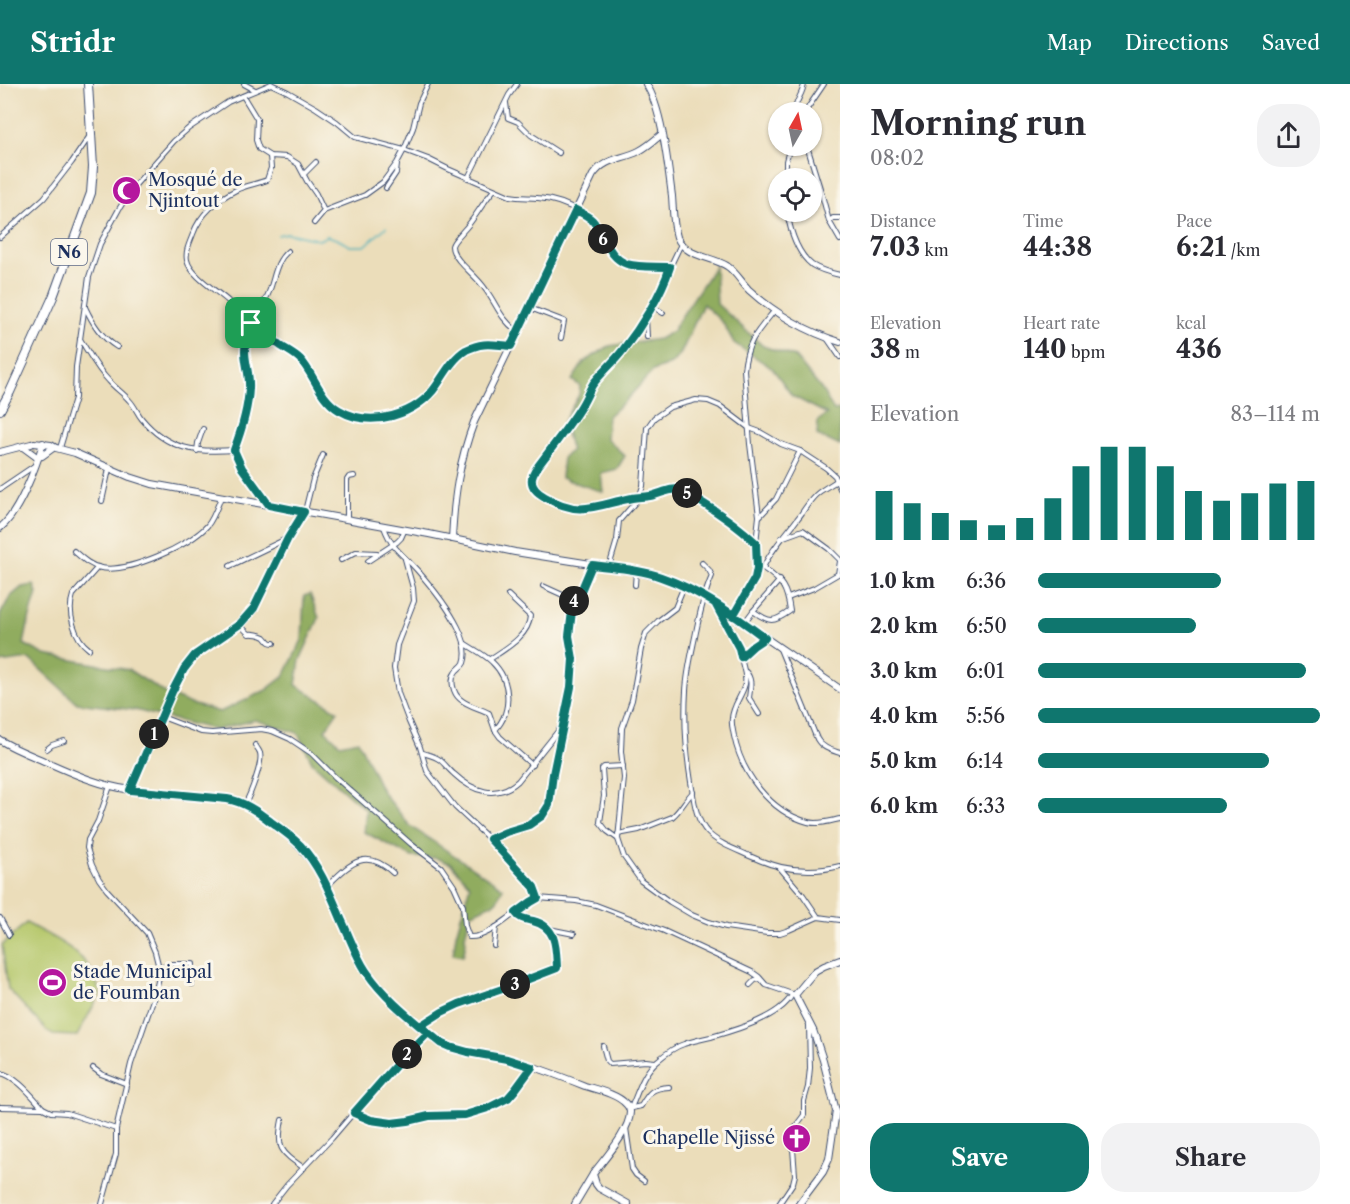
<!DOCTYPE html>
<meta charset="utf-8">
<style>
body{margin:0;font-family:"Libre Caslon Text",serif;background:#f2f2f3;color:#2b2b33;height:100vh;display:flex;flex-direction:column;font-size:22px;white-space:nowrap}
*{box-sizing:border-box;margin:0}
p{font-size:20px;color:#7c7c81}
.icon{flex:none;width:33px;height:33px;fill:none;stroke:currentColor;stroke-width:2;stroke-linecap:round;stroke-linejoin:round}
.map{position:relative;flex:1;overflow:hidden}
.details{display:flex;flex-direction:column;background:#fff;width:510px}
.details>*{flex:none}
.needle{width:39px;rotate:9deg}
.controls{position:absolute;left:768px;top:18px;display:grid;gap:12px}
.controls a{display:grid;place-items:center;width:54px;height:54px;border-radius:50%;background:#fff;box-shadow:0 2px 4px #0004;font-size:30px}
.pin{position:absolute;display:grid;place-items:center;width:51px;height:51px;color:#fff;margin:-26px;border-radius:12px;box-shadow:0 3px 9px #0006}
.km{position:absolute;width:30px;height:30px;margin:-15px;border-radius:50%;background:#222;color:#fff;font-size:16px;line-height:30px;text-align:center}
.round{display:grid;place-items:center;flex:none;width:63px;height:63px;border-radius:24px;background:#f2f2f3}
.headline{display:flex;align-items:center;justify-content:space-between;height:102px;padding:0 30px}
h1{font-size:33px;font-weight:700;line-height:45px}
.figures{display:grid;grid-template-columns:repeat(3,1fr);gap:9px;height:102px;padding:6px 30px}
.figures div{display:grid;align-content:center}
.figures b{font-size:26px;font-weight:700}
.figures small{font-size:16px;font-weight:400}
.figures p{font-size:16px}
.chart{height:168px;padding:12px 30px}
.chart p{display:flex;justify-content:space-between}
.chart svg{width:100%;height:108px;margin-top:6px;stroke:#0f766e;stroke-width:6}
.button{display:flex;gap:12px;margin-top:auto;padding:12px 30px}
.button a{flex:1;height:69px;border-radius:24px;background:#0f766e;color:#fff;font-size:24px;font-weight:700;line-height:69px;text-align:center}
.button a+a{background:#f2f2f3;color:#2b2b33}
ul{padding:0 30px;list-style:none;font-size:20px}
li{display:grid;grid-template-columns:96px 72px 1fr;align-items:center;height:45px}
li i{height:15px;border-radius:8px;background:#0f766e}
header{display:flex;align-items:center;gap:36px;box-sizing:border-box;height:84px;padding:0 30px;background:#0f766e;color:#fff}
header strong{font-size:28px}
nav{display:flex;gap:33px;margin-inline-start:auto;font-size:21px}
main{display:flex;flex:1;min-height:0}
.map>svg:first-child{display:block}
.green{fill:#b5c76a;stroke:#687b64;stroke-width:1.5}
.forest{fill:#90ac5e;stroke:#566e5e;stroke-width:1.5}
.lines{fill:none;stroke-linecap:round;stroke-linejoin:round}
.stream{stroke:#3fafbb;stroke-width:1.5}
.secondary-tunnel{stroke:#c1baa8;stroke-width:6;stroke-dasharray:6 3;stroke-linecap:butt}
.street-casing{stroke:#3a496c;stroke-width:6}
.secondary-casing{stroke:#3a496c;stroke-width:8}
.highway-casing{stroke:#3a496c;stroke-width:10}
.street{stroke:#fff;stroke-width:4}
.secondary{stroke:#fff;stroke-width:6}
.highway{stroke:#fff;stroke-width:8}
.route-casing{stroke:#fff;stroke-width:12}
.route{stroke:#0f766e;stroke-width:8}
.labels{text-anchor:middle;stroke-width:6;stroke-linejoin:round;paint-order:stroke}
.shield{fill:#fbf7ec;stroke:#5e6b89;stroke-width:1.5}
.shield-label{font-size:16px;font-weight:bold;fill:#1b2f5e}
.poi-label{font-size:18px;fill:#1b2f5e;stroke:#fbf7ec;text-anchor:start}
</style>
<header>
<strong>Stridr</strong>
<nav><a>Map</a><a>Directions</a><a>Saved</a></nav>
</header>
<main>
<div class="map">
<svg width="840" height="1120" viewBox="0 0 840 1120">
<rect width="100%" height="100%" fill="#fbf7ec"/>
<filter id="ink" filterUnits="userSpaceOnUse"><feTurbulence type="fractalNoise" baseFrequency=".0167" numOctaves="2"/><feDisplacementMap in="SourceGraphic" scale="12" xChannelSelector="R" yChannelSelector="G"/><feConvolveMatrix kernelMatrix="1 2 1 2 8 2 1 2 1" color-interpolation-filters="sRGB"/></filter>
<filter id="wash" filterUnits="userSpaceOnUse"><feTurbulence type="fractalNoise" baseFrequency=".008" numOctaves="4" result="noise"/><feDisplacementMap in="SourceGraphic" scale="24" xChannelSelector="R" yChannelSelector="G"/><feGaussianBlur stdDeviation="1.35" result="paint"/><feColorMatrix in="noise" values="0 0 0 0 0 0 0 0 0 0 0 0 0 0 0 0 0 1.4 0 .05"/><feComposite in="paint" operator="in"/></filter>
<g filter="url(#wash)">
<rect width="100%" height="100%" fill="#ebddba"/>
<path class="green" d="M26,839C52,853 79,864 94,891C97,897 98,904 100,910L77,952L53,951L46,946L8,905L2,861Z"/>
<g class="forest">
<path d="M715,182L717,220L763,262L795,273L822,306L834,327L840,326V362L817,351L818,337L827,330L792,312L773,285L734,259L723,239L703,220L681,269L671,280L653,287L626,316L608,332L606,354L625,372L617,385L601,389L603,408L561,394L563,373L571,367L563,338L579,311L580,302L572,296L584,278L609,262L659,255L673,247L675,242Z"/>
<path d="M34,501L37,509L29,536L24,560L45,571L129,586L165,609L191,620L220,628L266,606L284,592L302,556L304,512L310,510L319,534L300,576L296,601L338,627L325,646L340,660L358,656L382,707L410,742L503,804L496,818L470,830L465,852L466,859L463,872L453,870L456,850L470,801L451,780L436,774L412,773L364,748L366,726L312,678L298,649L255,636L216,646L135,626L77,619L29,575L0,579V531L10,513L22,503Z"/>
</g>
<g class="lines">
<path class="stream" d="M278,151L287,149L319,156L327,152L337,155L350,162H365L386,143"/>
</g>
</g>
<g filter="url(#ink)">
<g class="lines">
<path class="secondary-tunnel" d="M32,363H35"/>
<defs>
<g id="street">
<path d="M244,0L255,6"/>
<path d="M271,0L288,8L316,24L337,38L355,53L404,66L428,75L448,85L510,112C520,114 529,113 538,114C553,115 569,121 582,129C593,136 596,143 602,154C621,186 637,181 670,183"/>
<path d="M243,12L257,35L256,56L259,65L270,72L287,73L298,80L307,97L316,110L324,127"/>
<path d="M506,19L508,34L518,38L531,51L559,69"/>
<path d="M795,28C794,19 803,10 804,0"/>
<path d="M805,28L824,0"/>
<path d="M807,62L822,111L829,137L840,156"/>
<path d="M270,72L271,84L267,96C257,100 246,101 236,106C218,115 200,130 193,150C190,158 185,167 187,176C190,191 217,207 228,217C242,229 255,242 269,253C279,260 290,266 299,274C303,278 306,285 309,289C323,311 336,330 363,334C391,338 422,324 437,300C445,288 453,273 467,266C484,257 493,261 511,262"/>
<path d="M304,90L316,78"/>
<path d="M468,94L509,11L517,0"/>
<path d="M786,94V77L790,62"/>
<path d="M386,104L396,89L397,81"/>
<path d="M494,106C482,119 475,135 463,147C460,151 453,157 452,162C452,169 459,177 464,182C472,190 480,197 486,206C498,223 500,234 517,247"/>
<path d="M787,128C790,145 797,169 812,181C820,186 831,189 840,191"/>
<path d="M829,137L833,134H840"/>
<path d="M314,139L324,127L365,111L383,98L397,79L404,66L413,44L419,19L428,0"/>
<path d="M0,153L44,114L72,78L89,53"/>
<path d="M681,160L670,183L660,209L640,241L623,267L593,300L582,320L564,349L533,388L531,397C534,406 541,411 550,416C579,433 601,421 631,415C637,413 644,413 650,412C663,410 672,403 686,408L733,439L756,459"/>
<path d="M652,222L663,229"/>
<path d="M85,223C93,240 101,253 117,263"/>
<path d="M530,224L564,237L561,254"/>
<path d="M646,234L647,253"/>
<path d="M827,254L840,273"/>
<path d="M80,255C89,269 97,285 109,297C115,304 123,309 129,316C135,322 137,329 142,335C168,366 196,369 234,366"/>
<path d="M60,364L75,314L76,283L89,193L100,160L119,125L131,106L151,83L174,57L189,44L228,18L271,0"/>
<path d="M197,367L198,359L203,345"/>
<path d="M0,405L34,382"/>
<path d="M102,417L109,385"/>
<path d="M268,420L241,385L234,366C243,345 250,323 250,299C249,286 243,272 246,258C250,238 262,226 269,208C275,193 275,178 288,167"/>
<path d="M305,427L313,395L323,371"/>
<path d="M760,432L776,415L800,367"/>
<path d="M347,435V396L349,393L354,392"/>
<path d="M384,443C393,467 402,469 417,486C432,503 448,523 458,543C463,553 468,568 464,579C462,583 457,585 455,589C450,596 453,609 460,615C468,622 479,624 489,629L495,646L500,653L532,681"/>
<path d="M781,454L803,446L829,465L840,476"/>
<path d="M74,467C82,474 90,482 101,484C128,489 189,462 207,442C214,434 217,423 221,413"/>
<path d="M405,475L413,504L414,517L397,561L394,584L398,609L409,638L420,663L427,687L455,723L499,764L527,796L534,803L538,814L527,820L516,829C520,835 525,835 532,837C556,843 556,863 557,884L508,903L459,920L442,928L420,942"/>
<path d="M341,476L356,468L377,469"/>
<path d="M368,477L397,458L401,454L405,445"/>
<path d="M702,479L709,486L712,492C704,510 700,529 696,548C692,568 687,587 686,607C684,638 686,667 691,698C694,715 695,735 708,749C719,760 737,766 752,773C780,786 809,790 840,782"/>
<path d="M230,482L286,455"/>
<path d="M609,483L617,456L619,437L639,414L643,402L647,344L654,334L670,323L696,316L708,317L720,322L749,344L760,348L781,360L800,367L826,384L835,392L840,405"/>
<path d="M763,484C771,465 786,451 798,434C805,426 809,416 818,409C824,404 831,401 838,396"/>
<path d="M635,501L636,487"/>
<path d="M543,502L565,512L580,508"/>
<path d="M684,502L675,524L658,537L646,549L641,565L632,616L622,644L621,667L624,694L618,755L624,773L641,797L670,818L692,831L709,838L726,843L767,849H780L789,846L818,833L840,836"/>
<path d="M788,514L814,504L838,490L840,477"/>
<path d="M718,524L739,564L741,573"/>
<path d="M753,527L780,496"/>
<path d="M733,532L749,505L755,494L757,484L756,459L759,432L750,360L744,286C747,257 757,248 775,226"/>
<path d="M744,539L753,527C770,539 773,539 790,527C787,504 782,497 763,484"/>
<path d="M240,541L249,550C253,549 261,551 265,553C269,557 268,559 274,559"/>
<path d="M765,554L753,562L741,573C742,582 747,590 745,600C742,612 733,621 732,634C731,640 733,646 734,652C742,690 770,728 808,738C819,741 830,737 840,735"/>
<path d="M464,559C473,565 484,570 492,578C511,596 513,627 495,646"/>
<path d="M89,565C74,554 67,528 73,511L98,483"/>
<path d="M780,565L817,655C822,664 831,666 840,669"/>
<path d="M490,575C505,565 529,552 530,532L508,511"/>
<path d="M746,588C753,596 750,604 749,614L759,630"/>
<path d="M162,633L201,648L212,649L261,645L272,647L290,655L311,669L335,693L411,760L441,783L454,802L463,822L465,842L469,853C486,854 502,838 516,829"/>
<path d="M47,665L52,661L64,657"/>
<path d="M423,669C429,671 435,672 440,676C445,680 449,686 454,690C473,708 497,716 518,697L562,642"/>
<path d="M245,720C250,711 263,679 260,669C260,668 256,662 255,661"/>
<path d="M618,750L639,746L672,733C680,727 685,716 693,708"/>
<path d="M490,755L505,748L529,741L544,730L549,721L553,690L571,603L573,575L569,551L573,519L581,507L592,481"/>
<path d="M618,755L607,747L600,738L604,712L602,685L604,683L623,682"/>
<path d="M780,784L803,811L818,833"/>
<path d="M327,802C349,781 365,762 393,789"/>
<path d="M538,814L576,817L596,821L664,847L752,888L759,893L766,901L795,911"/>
<path d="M0,834L9,851"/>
<path d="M549,845L574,850"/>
<path d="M494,862L496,843"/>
<path d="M159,884L172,880H193L192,900"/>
<path d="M750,901L755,896L760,895"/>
<path d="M603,962L607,977L610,980L646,977L655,978"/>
<path d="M93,984L101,990L127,1000"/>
<path d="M0,989C15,991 32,1012 42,1023"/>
<path d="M0,1023L43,1024L51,1028L67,1029L116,1045"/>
<path d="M632,1024L641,1022C649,1008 652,1004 669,1003"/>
<path d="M630,1026C638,1009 642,990 657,977C664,971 674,963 684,960C692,957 702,955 711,953C735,946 779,934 792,911"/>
<path d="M354,1029L371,1036L392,1039L408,1037L429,1032L465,1031L488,1024L508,1014L515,1006L532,983"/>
<path d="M282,1036C276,1065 281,1068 304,1084"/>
<path d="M626,1044L632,1085L636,1091L644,1097"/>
<path d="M102,1120L116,1070V1045L131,980L155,910L159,893V884L155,868L147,849L107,806L99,795L92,781L87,764L88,756L98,737L110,702"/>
<path d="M272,1120L287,1101L332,1054L368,1012L397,980L427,950"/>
<path d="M779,1120L793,1099L795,1091L792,1052L795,1043L804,1031V1017L808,1003L810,984L809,941"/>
</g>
<g id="secondary">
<path d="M646,0C662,24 668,82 672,112C673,125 673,140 677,153C685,173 711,172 727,182C736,188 741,198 749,206C774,229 807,248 840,258"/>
<path d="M34,359L51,361L56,364L75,369L130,393L152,400L429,450L515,468L635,487L660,493L684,502L704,513L744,539L840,605"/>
<path d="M23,363L38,374"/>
<path d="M0,368L31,360"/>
<path d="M42,372L53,364"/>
<path d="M0,444C19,429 36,383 43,359"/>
<path d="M452,455C454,412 459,378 474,338L593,91C606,73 622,76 639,67C647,63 655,56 662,50"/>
<path d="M0,656C16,666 33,672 49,679C76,691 102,702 131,706C151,709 170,711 190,712C209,714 230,713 248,722C256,726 263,732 270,737C306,763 320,786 338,826C345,844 352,863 362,880C377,906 413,940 438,957C458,971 485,969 508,975C534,982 560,992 585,1002C598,1006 617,1010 626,1020C629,1023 630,1025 630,1028C630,1047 604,1075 593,1090L596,1100L599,1104L628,1120"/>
<path d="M130,706L172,608L184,585L195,571L240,540L254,524L288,454L304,428"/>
<path d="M575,1120L593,1090"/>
<path d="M799,1120L823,1088L829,1075L836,1027L823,976L813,946L795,911L815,887L824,882L840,876"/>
</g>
<path id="highway" d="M0,326L10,308L53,213L91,109L93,83L88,0"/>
</defs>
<use href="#street" class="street-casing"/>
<use href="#secondary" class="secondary-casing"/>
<use href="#highway" class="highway-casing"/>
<use href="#street" class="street"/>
<use href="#secondary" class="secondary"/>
<use href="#highway" class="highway"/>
</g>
</g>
<g class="lines" filter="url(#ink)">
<defs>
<path id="route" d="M251,239C249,248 245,257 245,267C245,279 250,291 249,304C248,326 242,345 234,366L242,384L269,421L304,428L288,454L254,524L240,540L195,571L184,585L172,608L130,706L227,715C244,718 257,727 271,738C281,745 291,752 300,761C320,782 331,811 342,837C350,854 356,872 366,887C382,911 406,931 428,949L397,980L354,1029L371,1036L392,1039L408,1037L429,1032L465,1031L488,1024L508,1014L515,1006L532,983L507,975L468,968L450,963L441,959L420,942L442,928L459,920L508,903L557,884C556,863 557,843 533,837C525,835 520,835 516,829L531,818L538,814L534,803L490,755L506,748L529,741L542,732L549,721L553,690L571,603L573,575L569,552L573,519L581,507L592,481C615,484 639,485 661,493C699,506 733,530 765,554L753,562L741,573L739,564L716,521L733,532L755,494L757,484L756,459C739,443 721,430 701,418C695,414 688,408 681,406C671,403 661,410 650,412C644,413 638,413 632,414C596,421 581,434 545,413C520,399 536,385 548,369C559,354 570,340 580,324C585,317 588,308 593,300C602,288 614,278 623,266C641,243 661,211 670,183C657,182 640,184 627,180C607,173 605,150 592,136C588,132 582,129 576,126L511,262C493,261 484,257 466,266C453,274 445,289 437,301C417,331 371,345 339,326C319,314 314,290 300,275C295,270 287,266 281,262C271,254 261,247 251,239"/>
</defs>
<use href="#route" class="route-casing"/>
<use href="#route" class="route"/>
</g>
<defs>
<symbol id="mosque-disc" viewBox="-11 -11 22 22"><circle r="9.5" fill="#b5179e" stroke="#fbf7ec"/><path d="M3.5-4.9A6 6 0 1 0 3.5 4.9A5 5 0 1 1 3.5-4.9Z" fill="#fff"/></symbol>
<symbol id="stadium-disc" viewBox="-11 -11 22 22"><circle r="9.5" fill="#b5179e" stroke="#fbf7ec"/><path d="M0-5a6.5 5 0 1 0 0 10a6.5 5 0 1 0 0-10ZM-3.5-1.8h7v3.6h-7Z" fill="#fff"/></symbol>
<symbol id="church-disc" viewBox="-11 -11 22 22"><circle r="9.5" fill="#b5179e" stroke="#fbf7ec"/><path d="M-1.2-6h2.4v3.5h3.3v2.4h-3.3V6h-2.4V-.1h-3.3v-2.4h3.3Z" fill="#fff"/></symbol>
</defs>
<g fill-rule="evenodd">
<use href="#mosque-disc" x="110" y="90" width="33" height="33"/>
<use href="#stadium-disc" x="36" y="882" width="33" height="33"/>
<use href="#church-disc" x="780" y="1038" width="33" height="33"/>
</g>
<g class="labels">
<rect class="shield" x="51" y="155" width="36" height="26" rx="4.5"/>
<g class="shield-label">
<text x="69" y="174">N6</text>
</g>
<g class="poi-label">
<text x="148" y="102">Mosqué de<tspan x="148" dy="21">Njintout</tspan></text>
<text x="73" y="894">Stade Municipal<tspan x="73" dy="21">de Foumban</tspan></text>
<text x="775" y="1060" text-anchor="end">Chapelle Njissé</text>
</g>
</g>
</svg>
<div class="controls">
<a><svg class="needle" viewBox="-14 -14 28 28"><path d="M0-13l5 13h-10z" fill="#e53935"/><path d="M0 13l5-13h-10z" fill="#7c7c81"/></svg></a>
<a><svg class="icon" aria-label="locate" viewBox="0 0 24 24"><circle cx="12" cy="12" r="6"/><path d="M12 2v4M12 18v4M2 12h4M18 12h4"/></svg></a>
</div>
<div class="pin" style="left:251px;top:239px;background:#1e9e55"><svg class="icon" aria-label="arrive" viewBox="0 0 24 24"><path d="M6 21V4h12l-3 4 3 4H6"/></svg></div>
<b class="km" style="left:154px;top:650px">1</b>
<b class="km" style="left:407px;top:970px">2</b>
<b class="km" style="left:515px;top:900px">3</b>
<b class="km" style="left:574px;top:517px">4</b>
<b class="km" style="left:687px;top:409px">5</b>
<b class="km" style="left:603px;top:155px">6</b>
</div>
<section class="details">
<div class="headline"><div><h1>Morning run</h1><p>08:02</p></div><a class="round"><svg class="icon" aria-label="share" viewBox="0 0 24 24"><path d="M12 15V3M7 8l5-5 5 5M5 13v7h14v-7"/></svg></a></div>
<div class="figures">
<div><p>Distance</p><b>7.03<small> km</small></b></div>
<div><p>Time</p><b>44:38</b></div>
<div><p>Pace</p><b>6:21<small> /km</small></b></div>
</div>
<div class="figures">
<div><p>Elevation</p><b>38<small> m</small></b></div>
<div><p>Heart rate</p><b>140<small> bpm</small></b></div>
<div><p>kcal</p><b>436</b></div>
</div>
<div class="chart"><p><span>Elevation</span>83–114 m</p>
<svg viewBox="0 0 160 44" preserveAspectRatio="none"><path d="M5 44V24M15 44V29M25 44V33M35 44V36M45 44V38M55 44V35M65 44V27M75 44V14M85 44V6M95 44V6M105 44V14M115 44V24M125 44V28M135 44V25M145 44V21M155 44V20"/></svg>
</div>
<ul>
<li><b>1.0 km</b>6:36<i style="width:65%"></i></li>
<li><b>2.0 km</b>6:50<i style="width:56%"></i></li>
<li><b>3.0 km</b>6:01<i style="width:95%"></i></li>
<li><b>4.0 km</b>5:56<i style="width:100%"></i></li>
<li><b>5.0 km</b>6:14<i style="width:82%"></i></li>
<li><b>6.0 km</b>6:33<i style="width:67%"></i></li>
</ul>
<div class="button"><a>Save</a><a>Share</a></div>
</section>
</main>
